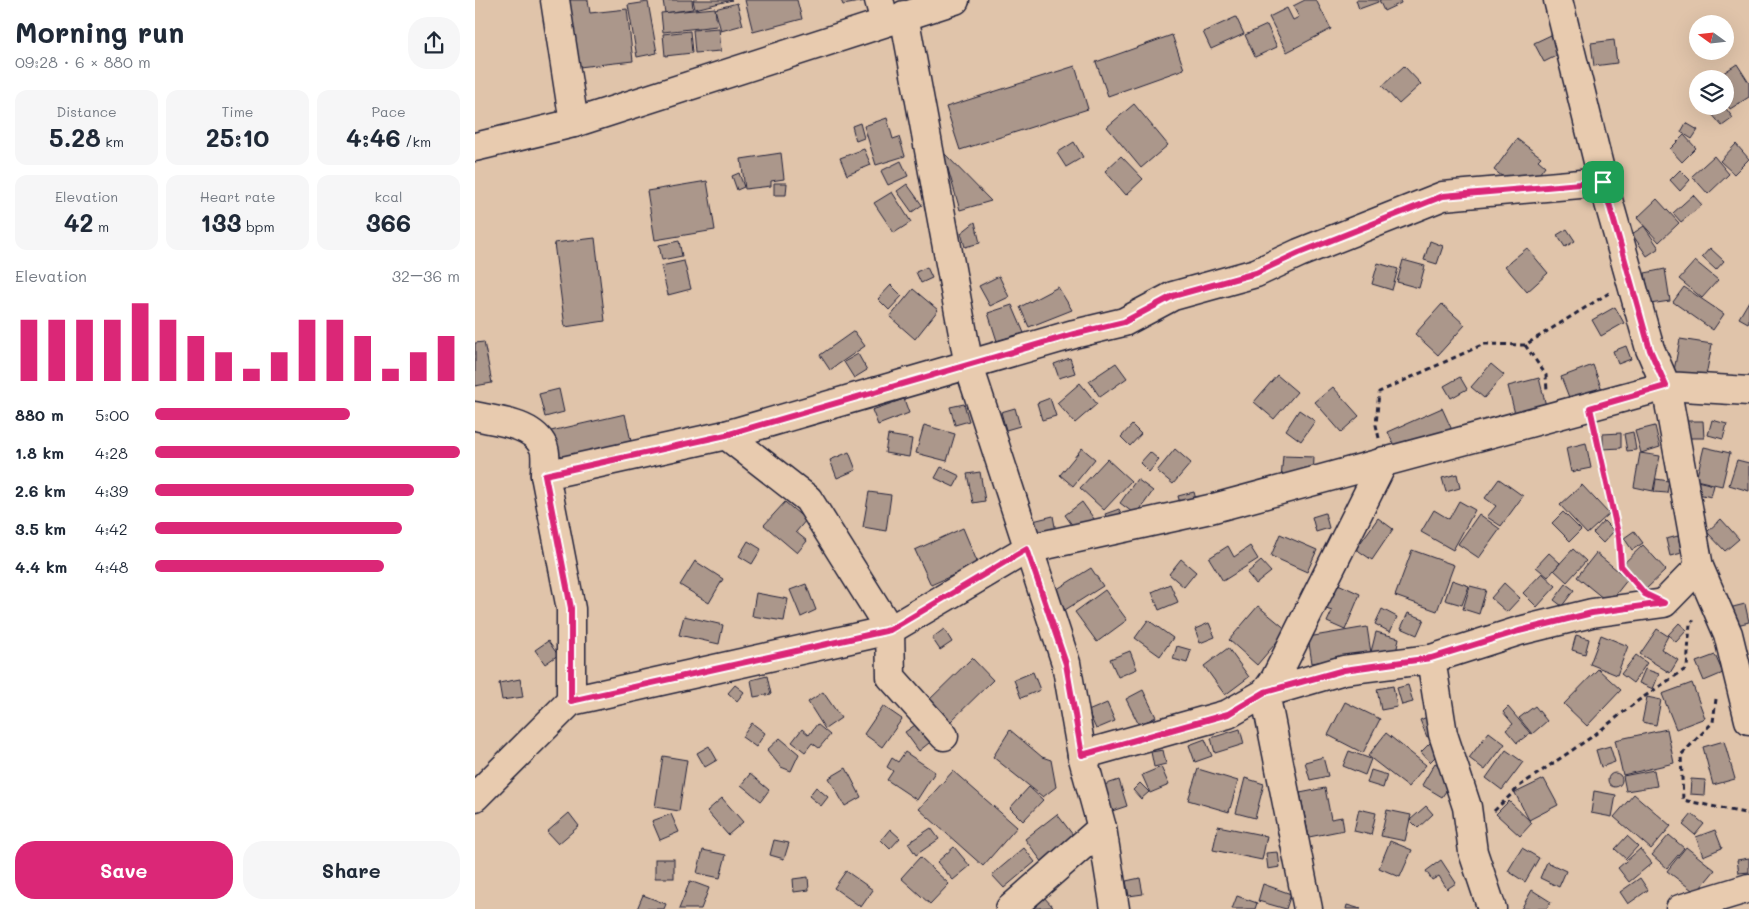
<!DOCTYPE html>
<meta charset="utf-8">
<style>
body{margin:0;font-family:Mali,sans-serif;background:#f6f6f7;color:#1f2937;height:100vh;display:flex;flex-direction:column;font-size:19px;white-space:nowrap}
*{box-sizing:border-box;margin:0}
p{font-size:16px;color:#747a83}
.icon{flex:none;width:28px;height:28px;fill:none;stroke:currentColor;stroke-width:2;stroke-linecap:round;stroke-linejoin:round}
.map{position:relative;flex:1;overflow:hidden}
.side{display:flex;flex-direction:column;background:#fff;width:475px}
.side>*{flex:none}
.needle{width:32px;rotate:285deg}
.fabs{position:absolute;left:1214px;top:15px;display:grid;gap:10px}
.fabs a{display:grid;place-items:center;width:45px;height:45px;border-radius:50%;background:#fff;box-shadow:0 5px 20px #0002;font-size:25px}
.pin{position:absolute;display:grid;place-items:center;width:42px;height:42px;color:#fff;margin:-21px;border-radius:10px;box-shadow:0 2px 8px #0006}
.round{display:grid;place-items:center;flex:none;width:52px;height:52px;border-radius:20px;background:#f6f6f7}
.head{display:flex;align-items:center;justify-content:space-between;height:85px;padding:0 15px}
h1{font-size:28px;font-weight:700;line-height:38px}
.metrics{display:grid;grid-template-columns:repeat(3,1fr);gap:8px;height:85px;padding:5px 15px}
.metrics div{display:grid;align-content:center;border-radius:12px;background:#f6f6f7;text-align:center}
.metrics b{font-size:25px;font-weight:700}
.metrics small{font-size:14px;font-weight:400}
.metrics p{font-size:14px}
.chart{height:140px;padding:10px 15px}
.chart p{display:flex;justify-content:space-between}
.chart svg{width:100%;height:90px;margin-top:5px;stroke:#db2777;stroke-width:6}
.cta{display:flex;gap:10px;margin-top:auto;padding:10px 15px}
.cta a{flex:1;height:58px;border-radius:20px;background:#db2777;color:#fff;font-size:20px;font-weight:700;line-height:58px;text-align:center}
.cta a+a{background:#f6f6f7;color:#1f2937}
ul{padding:0 15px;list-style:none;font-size:16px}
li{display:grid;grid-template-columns:80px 60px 1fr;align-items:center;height:38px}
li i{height:12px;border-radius:6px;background:#db2777}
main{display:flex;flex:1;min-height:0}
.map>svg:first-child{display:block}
.building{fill:#ab978b;stroke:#22223b}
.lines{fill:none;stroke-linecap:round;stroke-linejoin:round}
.minor-casing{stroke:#22223b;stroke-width:31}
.primary-casing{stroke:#22223b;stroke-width:31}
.path{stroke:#22223b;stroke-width:3;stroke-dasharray:5 4;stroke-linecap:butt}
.minor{stroke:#e8cbaf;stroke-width:28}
.primary{stroke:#e8cbaf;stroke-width:28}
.route-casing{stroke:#fff;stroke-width:10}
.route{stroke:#db2777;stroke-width:6}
</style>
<main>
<section class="side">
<div class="head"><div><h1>Morning run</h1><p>09:28 · 6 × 880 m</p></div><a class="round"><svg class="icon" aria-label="share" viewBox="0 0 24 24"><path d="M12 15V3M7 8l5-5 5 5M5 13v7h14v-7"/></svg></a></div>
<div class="metrics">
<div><p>Distance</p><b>5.28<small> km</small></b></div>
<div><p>Time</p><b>25:10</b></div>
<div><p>Pace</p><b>4:46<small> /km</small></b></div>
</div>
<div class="metrics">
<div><p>Elevation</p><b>42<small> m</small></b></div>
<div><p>Heart rate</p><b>133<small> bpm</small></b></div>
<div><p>kcal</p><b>366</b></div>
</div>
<div class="chart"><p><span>Elevation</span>32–36 m</p>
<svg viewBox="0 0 160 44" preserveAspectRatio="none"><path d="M5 44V14M15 44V14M25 44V14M35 44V14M45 44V6M55 44V14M65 44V22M75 44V30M85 44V38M95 44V30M105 44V14M115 44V14M125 44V22M135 44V38M145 44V30M155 44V22"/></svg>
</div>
<ul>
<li><b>880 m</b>5:00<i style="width:64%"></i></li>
<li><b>1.8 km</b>4:28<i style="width:100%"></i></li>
<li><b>2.6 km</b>4:39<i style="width:85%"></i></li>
<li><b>3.5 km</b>4:42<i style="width:81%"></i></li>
<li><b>4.4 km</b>4:48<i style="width:75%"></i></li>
</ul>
<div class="cta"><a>Save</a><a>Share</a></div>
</section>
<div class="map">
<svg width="1274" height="909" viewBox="0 0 1274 909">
<rect width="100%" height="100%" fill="#e0c4aa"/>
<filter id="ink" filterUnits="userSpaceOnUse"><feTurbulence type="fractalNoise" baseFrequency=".02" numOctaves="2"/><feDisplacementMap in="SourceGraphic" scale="10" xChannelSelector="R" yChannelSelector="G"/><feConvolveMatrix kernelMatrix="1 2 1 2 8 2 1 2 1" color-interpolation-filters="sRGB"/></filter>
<g filter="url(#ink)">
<g class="building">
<path d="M88,0H113L115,13L152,9L158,61L95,68Z"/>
<path d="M188,0H217L218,9L190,13Z"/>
<path d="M218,0H257L220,9Z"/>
<path d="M270,0H322L327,19L278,32Z"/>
<path d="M366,0H390V1L368,5Z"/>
<path d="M830,0H841L856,29L812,52L794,17L812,8L818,20L824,17L818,6Z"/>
<path d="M881,0H902L903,2L884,9Z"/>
<path d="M904,0H925L926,3L909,11Z"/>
<path d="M173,2L182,53L162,57L153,5Z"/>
<path d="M262,3L268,25L246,31L240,9Z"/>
<path d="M240,8L242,26L188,32L186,13Z"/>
<path d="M761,17L769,34L736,49L728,32Z"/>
<path d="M792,25L802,47L780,57L770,35Z"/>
<path d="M244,28L246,51L220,53L218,30Z"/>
<path d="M215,31L217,53L190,56L188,34Z"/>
<path d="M697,35L709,69L633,96L621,62Z"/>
<path d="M1076,35L1085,54L1069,62L1059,43Z"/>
<path d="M1139,40L1142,63L1119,66L1116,43Z"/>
<path d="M1262,64L1274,83V97L1255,109L1250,101V79H1239Z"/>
<path d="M600,66L613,109L485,150L471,107Z"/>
<path d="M929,66L946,84L924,104L907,86Z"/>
<path d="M659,104L693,145L666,168L632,127Z"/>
<path d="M1245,106H1249L1258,118L1247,126L1236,113Z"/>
<path d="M412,118L418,139L424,137L430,156L401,165L389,126Z"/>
<path d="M385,123L389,138L381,141L377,126Z"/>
<path d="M1211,123L1223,130L1217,139L1206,132Z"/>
<path d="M1209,135L1221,148L1207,162L1195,149Z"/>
<path d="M1042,139L1066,157L1063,160L1070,166L1059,181L1050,174L1041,187L1019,170Z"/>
<path d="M599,142L608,157L591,167L582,153Z"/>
<path d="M1261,144L1274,159L1259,174L1245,161Z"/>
<path d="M389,149L396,165L372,175L365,158Z"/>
<path d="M468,152L516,201L485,210Z"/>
<path d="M306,153L309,179L296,181V186L270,189L266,159Z"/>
<path d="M646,156L668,179L651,195L630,171Z"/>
<path d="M1239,156L1254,174L1233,194L1217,176Z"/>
<path d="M426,161L433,176L413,185L406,171Z"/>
<path d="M1205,170L1215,180L1205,191L1195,180Z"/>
<path d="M264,173L269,187L262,190L257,176Z"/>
<path d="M232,181L240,230L180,240L172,191Z"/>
<path d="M299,183H312L311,195H299Z"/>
<path d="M432,184L447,205L437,212L422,191Z"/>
<path d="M417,192L436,222L419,233L399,203Z"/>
<path d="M1218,195L1227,205L1206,222L1198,213Z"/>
<path d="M1182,199L1204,223L1184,242L1162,218Z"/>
<path d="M500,222L505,243L490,247L486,233Z"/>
<path d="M1169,226L1184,248L1172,256L1157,234Z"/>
<path d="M1092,229L1100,241L1090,247L1082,235Z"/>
<path d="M120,238L130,321L90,327L79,243Z"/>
<path d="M204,241L207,256L187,260L184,245Z"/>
<path d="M955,241L968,246L962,264L949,260Z"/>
<path d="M1052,248L1073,273L1052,292L1030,266Z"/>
<path d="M1235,248L1249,261L1241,270L1227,257Z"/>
<path d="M928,260L950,266L944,288L922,282Z"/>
<path d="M209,261L216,289L193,295L186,266Z"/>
<path d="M1220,261L1243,280L1227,298L1204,279Z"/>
<path d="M903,263L923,269L917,290L897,284Z"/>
<path d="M452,267L457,278L446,283L441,272Z"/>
<path d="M1190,269L1195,301L1175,304L1170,273Z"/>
<path d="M524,276L534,297L515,306L504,286Z"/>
<path d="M416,285L427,296L414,310L403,299Z"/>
<path d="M583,287L597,310L554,327L545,307Z"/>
<path d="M1209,287L1249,314L1238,330L1198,302Z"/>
<path d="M438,289L463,310L440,339L415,317Z"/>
<path d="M1274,301V321L1273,323L1264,318Z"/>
<path d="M967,304L990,325L963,355L940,334Z"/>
<path d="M537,305L549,333L522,341L513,313Z"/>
<path d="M1140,307L1149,323L1126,336L1117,320Z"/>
<path d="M379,331L390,346L355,370L345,355Z"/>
<path d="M1205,339L1237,344L1230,381L1198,376Z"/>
<path d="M9,342L17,383L0,386V343Z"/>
<path d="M1151,346L1156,359L1143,364L1138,351Z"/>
<path d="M383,354L392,370L379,378L369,362Z"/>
<path d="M595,358L600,373L584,378L579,364Z"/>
<path d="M641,363L652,378L625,397L614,381Z"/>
<path d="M1016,364L1029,375L1009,398L996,387Z"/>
<path d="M1118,365L1130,398L1099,410L1086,377Z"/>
<path d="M802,375L822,392L799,419L779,402Z"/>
<path d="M985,377L992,389L976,398L969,386Z"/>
<path d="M1064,378L1072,410L1041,418L1033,386Z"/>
<path d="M605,383L622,404L600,423L582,403Z"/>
<path d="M858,387L884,416L866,432L840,402Z"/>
<path d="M84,389L89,412L70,417L64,394Z"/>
<path d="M575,398L581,416L567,420L562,403Z"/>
<path d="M429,399L434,413L403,425L397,410Z"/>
<path d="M489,404L494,421L480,425L475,407Z"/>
<path d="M540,408L545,426L531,430L526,412Z"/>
<path d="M967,408L977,430L923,455L913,432Z"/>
<path d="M824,410L840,421L826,441L811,430Z"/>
<path d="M150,414L156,441L82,459L76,431Z"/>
<path d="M1237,420L1252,424L1248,439L1233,435Z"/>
<path d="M1211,421H1228L1229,438H1212Z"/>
<path d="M449,425L480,434L472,461L441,453Z"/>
<path d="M657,425L666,434L655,446L646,437Z"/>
<path d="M1180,426L1185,447L1166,453L1160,431Z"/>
<path d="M1158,432L1161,450L1152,451L1149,434Z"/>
<path d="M1146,433V448L1128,449V434Z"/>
<path d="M413,435L437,439L434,457L410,453Z"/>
<path d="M1111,443L1116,468L1096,472L1091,448Z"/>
<path d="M1229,447L1255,453L1247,486L1221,480Z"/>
<path d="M607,448L620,459L598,486L585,475Z"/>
<path d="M700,449L716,463L698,484L682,471Z"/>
<path d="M374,452L381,470L362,478L355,460Z"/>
<path d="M675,452L684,460L674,472L665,463Z"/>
<path d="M1165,453L1185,456L1178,491L1159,487Z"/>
<path d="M808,456L839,457L838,480L806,479Z"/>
<path d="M632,459L656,481L629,510L605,488Z"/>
<path d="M1262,460L1274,463V491L1254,485Z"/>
<path d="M466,467L485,476L479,487L460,478Z"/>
<path d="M505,472L510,501L498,503L492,474Z"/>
<path d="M982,474L985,488L971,492L967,478Z"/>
<path d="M662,479L678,491L661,515L645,503Z"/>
<path d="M1024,479L1048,496L1026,526L1012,517L1021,506L1010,498Z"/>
<path d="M1181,479L1194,481L1192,493L1179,492Z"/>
<path d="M1222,481L1239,485L1236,497L1219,493Z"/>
<path d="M1107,485L1134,514L1112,534L1085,505Z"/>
<path d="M394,492L416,495L411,531L388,527Z"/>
<path d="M719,492L723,507L707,511L703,496Z"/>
<path d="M984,501L1000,510L978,550L946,532L959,510L974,519Z"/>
<path d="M310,502L331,520L321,532L332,541L322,553L289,525Z"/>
<path d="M607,502L622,523L605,536L590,515Z"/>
<path d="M644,509L650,522L635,527L630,514Z"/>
<path d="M1088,512L1106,530L1095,541L1077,523Z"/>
<path d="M850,513L854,528L841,532L837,517Z"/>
<path d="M1004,514L1025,529L1004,558L983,544Z"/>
<path d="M578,516L582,537L563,542L558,521Z"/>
<path d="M903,518L918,529L897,560L881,549Z"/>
<path d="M1246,519L1264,539L1250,551L1232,532Z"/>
<path d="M1129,521L1139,531L1128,543L1118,533Z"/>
<path d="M488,528L503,564L456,585L440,550Z"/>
<path d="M1159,531L1168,543L1157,550L1149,538Z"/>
<path d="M805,534L842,550L832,572L796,556Z"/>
<path d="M1203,536L1207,553L1195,556L1191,539Z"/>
<path d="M273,541L286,549L277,564L264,556Z"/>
<path d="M1168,545L1191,570L1170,590L1147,565Z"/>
<path d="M753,546L759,557L775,546L783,559L748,581L734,558Z"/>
<path d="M1098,549L1111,561L1092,582L1079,570Z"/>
<path d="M937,550L979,565L962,611L920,596Z"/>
<path d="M1074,553L1085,563L1073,577L1061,567Z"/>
<path d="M1121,553L1153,579L1134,603L1102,577Z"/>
<path d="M706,559L721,572L709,587L694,574Z"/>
<path d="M220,561L248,579L234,603L205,585Z"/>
<path d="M786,561L796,572L781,584L772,573Z"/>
<path d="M616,568L628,586L590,610L579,591Z"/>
<path d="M1067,573L1081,586L1062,607L1048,593Z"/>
<path d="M977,580L994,586L987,605L970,600Z"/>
<path d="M861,583L885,594L870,630L852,622L857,611L851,609Z"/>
<path d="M1029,583L1045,598L1032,612L1016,598Z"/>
<path d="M331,584L341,610L326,617L315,590Z"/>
<path d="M695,584L703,602L684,610L677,592Z"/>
<path d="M1091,584L1099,590L1087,606L1079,600Z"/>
<path d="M995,586L1011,590L1004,614L988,609Z"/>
<path d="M630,590L652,620L622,642L600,612Z"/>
<path d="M281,593L313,599L309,621L277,616Z"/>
<path d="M1270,604L1274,622L1258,626L1254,608Z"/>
<path d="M783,606L812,630L782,665L754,640Z"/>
<path d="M907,609L922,617L915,632L900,624Z"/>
<path d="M933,613L949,619L942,635L926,628Z"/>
<path d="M209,616L248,625L244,644L204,635Z"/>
<path d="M673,620L698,638L685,656L660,638Z"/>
<path d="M734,623L740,637L725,643L720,629Z"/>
<path d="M1204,623L1212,630L1201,642L1193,635Z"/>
<path d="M892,627L896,653L837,663L833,637Z"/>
<path d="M469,629L477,642L465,650L457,638Z"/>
<path d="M1182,629L1193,636L1186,649L1203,660L1195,673L1165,654Z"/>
<path d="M901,632L924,638L920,658L896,652Z"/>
<path d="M1101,635L1114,639L1110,654L1097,650Z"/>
<path d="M1126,635L1153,646L1142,675L1115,664Z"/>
<path d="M73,641L83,655L70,664L60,650Z"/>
<path d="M702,646L716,650L712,663L698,659Z"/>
<path d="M753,648L774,677L750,695L729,666Z"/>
<path d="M655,651L662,669L643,677L635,659Z"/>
<path d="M1161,655L1172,663L1158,683L1146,674Z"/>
<path d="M1240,655L1248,673L1229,681L1221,662Z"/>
<path d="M497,658L518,680L471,726L450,704Z"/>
<path d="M1123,669L1146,690L1112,726L1089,704Z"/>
<path d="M1170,669L1184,674L1178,689L1164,683Z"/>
<path d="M558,672L565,690L546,698L539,680Z"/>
<path d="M292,676L296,694L279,697L276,680Z"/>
<path d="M45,679L48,697L27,700L24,683Z"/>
<path d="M1217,683L1230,718L1201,729L1187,694Z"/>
<path d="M260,685L269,692L262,701L253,693Z"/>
<path d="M933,685L938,702L927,705L922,688Z"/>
<path d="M918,686L922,707L906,710L902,689Z"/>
<path d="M668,690L681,717L664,725L651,699Z"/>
<path d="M348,692L366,718L350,729L333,702Z"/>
<path d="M1172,697L1186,700L1181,725L1167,722Z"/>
<path d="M870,702L905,719L888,753L853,735Z"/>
<path d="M632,703L640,721L621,729L613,711Z"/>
<path d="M408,706L427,719L407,747L389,734Z"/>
<path d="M1060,706L1072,721L1057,734L1044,718Z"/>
<path d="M1033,707L1055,733L1042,743L1031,730L1038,724L1028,712Z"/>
<path d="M957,715L964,731L952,737L945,720Z"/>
<path d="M446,721L459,739L444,751L430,732Z"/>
<path d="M277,723L290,733L281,747L267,737Z"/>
<path d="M342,724L355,735L344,748L337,743L330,752L317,742L327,729L334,735Z"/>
<path d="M765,729L769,744L740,753L736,738Z"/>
<path d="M1192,729L1199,763L1148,775L1140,740Z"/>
<path d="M535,730L567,757L576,760L581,787L568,797L518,757Z"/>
<path d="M1014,732L1030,744L1010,770L994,758Z"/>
<path d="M911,733L951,765L933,787L893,756Z"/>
<path d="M305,738L324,754L316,771L306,767L292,750Z"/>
<path d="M730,739L737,756L720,762L714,745Z"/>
<path d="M958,740L968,749L955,762L946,752Z"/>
<path d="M1249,741L1260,779L1238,785L1228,747Z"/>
<path d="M234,746L242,760L230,767L222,753Z"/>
<path d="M1135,746L1140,762L1126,767L1121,750Z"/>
<path d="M688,750L691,764L679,767L676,752Z"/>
<path d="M1031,750L1048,762L1027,790L1011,778Z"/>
<path d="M874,751L896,759L890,775L868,766Z"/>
<path d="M430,752L460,772L442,800L412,780L418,771L412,767L417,758L423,762Z"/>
<path d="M188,756L212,760L204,811L180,807Z"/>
<path d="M848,757L853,776L835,780L830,762Z"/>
<path d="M960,763L981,776L967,797L947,785Z"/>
<path d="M686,767L694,785L675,793L667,775Z"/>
<path d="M371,768L386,797L370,806L354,778Z"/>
<path d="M723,769L763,781L754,812L713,800Z"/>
<path d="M896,770L912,775L908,788L892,783Z"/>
<path d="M1179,770L1182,786L1151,791L1148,776Z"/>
<path d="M478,771L542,827L508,866L444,809Z"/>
<circle cx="1140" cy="780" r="7"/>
<path d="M275,774L294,790L286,801L266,785Z"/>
<path d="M770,778L789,784L780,818L761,813Z"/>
<path d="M1069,779L1083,805L1054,820L1040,793Z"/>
<path d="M1216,779L1230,780L1229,795L1215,794Z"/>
<path d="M644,780L652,806L634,812L626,786Z"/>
<path d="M665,783L674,792L666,799L658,790Z"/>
<path d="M341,787L353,797L346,806L334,796Z"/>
<path d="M554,787L568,800L548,821L535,808Z"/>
<path d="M850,788L856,819L867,817L869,830L834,837L825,793Z"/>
<path d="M1119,791L1141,795L1137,817L1116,813Z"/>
<path d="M1159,794L1196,826L1176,849L1139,817Z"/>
<path d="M247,798L268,822L253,835L232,811Z"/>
<path d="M1034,801L1057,823L1045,836L1021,814Z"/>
<path d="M951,806L958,814L943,828L935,820Z"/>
<path d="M884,809L901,813L896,835L879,831Z"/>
<path d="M912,810L936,815L930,841L906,836Z"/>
<path d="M94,813L104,826L83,844L72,832Z"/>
<path d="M196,814L204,832L185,840L177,821Z"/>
<path d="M582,814L601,839L568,863L550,839Z"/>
<path d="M1217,814L1229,824L1220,835L1208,825Z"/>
<path d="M743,826L792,836L787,860L738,850Z"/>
<path d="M456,828L464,839L441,855L433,843Z"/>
<path d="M415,829L425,838L415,849L406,840Z"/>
<path d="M1240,830L1247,848L1228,856L1221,837Z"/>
<path d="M1194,835L1209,848L1192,868L1177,855Z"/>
<path d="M1152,836L1163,846L1151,859L1140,849Z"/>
<path d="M299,840L314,843L309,859L295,855Z"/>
<path d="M915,841L937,850L925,877L904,868Z"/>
<path d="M479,847L495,866L478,880L462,862Z"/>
<path d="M1211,847L1240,870L1221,893L1192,871Z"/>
<path d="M549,848L560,862L529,888L517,875Z"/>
<path d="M1047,848L1064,858L1050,882L1033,871Z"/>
<path d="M1165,849L1177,863L1154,882L1143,868Z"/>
<path d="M228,850L251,855L245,878L222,873Z"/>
<path d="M803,852L805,867L793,869L791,853Z"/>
<path d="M445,857L474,884L455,904L426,878Z"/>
<path d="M1274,858V872L1264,873L1262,860Z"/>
<rect x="180" y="859" width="19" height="19"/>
<path d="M966,860L981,883L972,889L964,876L957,880L951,871Z"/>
<path d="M1072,862L1091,871L1084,887L1065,878Z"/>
<path d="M371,871L398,890L386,907L359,888Z"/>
<path d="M333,877L334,890L319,892L318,879Z"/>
<path d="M665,878L668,894L654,896L651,881Z"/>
<path d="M1165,878L1173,890L1153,904L1145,892Z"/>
<path d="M215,881L234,888L226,909H204Z"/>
<path d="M788,884L816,894L811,909L783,901Z"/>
<path d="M1057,890L1076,902L1071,909H1046Z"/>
<path d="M168,895L191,904L189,909H162Z"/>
<path d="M567,895L578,907L550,909Z"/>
<path d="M762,896L782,903L780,909H757Z"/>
<path d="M872,905L886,909H871Z"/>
</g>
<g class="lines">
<defs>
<g id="minor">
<path d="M80,0L99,123"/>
<path d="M404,0L410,22"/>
<path d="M1083,0L1128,182L1175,349L1191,386L1274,391"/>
<path d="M429,15L494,366L591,663L607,755"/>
<path d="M0,416C21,421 55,423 67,444C72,451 70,467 70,475"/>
<path d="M251,435L333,499L415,630L416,677L469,736"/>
<path d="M956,659L968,734L992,807L998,852L1017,909"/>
<path d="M96,701L415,630L552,549L735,509L1191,386L1224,567L1253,634L1274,720"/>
<path d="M0,797L96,701V609L70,475L251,435L599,334L649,322L698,296L781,273L824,253L968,196L1128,182"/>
<path d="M627,828L640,909"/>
<path d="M535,909L627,828L607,755L753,714L790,693L800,679L909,461"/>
<path d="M833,909L790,693L869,670L956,659L1044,631L1117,613L1189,603L1224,567"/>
<path d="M1205,909L1274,888"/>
</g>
<path id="primary" d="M0,147L99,123L480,0"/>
</defs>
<use href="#minor" class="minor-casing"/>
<use href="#primary" class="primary-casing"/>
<g class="path">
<path d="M1050,345L1071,375L1072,391"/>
<path d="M1119,430L1144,538L1146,566L1159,581"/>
<path d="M904,438L901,425L904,392L1009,344L1050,345L1134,293"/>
<path d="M1241,699L1238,722L1206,755L1208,800L1274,814"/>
<path d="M1019,811L1046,785L1118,736L1164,700L1212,668L1215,623L1219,620"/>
</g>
<use href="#minor" class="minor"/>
<use href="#primary" class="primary"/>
</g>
</g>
<g class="lines" filter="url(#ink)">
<defs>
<path id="route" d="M1128,182L1175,350L1191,386L1115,408L1144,538L1146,566L1170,594L1189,603L1117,613L1044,631L956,658L869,670L790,692L753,714L607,755L591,664L552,549L415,630L96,701V608L70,475L251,435L599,334L649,322L698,296L781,273L824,253L968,196Z"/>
</defs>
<use href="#route" class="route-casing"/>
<use href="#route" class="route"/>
</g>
</svg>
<div class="fabs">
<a><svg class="needle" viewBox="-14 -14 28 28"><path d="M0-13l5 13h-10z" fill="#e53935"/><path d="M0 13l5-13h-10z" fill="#747a83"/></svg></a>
<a><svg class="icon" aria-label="layers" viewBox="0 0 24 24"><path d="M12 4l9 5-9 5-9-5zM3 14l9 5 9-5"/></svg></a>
</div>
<div class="pin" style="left:1128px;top:182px;background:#1e9e55"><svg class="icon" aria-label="arrive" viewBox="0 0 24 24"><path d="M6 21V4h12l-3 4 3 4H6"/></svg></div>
</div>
</main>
